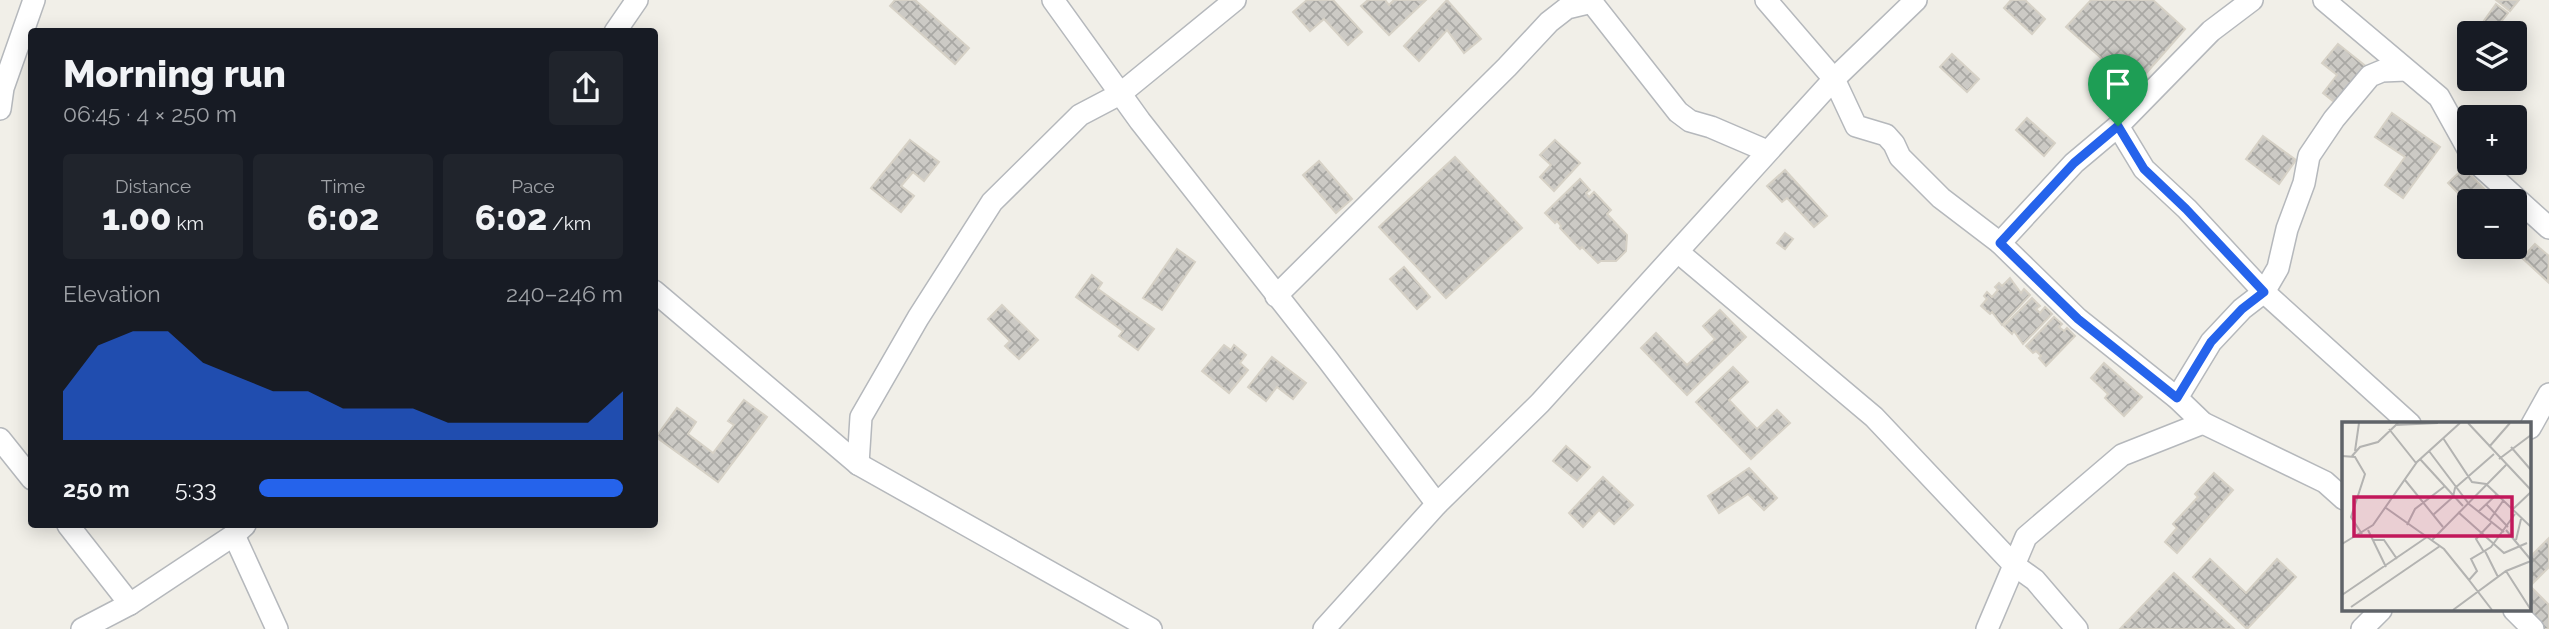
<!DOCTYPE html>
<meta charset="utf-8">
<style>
body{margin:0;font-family:Raleway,sans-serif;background:#20242c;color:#f1f3f6;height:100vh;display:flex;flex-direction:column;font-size:26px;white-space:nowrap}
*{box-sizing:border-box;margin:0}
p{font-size:23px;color:#9ea1a6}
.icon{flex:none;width:38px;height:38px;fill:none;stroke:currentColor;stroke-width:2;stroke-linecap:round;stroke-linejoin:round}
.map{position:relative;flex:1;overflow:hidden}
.panel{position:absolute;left:28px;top:28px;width:630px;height:500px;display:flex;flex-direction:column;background:#171b24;border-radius:7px;box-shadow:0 4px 18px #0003}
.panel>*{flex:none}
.tools{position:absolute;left:2457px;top:21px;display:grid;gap:14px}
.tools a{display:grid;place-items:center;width:70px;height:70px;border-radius:7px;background:#171b24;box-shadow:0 4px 18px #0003;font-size:35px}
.pin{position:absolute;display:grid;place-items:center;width:60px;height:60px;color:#fff;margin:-72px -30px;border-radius:50% 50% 50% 0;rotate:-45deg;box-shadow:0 0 7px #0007}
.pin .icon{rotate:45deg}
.round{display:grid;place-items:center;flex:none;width:74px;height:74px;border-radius:7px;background:#20242c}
.summary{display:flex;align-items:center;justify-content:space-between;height:119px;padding:0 35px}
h1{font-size:38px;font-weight:800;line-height:52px}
.metrics{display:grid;grid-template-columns:repeat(3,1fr);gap:10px;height:119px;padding:7px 35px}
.metrics div{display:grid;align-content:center;border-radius:7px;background:#20242c;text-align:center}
.metrics b{font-size:35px;font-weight:800}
.metrics small{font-size:19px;font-weight:400}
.metrics p{font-size:19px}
.chart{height:196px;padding:14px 35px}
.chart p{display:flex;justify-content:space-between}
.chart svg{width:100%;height:126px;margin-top:7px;fill:#2563eb;opacity:.7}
ul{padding:0 35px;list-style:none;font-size:23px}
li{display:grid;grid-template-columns:112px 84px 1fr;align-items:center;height:52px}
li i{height:18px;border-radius:9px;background:#2563eb}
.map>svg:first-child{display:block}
.building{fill:url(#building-cross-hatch);stroke:#d6d1c6;stroke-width:2}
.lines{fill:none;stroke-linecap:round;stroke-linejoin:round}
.minor-casing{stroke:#b5b8bc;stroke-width:24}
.minor{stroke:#fff;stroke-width:21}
.route-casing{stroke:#fff;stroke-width:14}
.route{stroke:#2563eb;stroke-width:9}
.inset-road{fill:none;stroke:#b3b3b1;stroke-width:2}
.view{fill:#c2185b;fill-opacity:0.15;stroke:#c2185b;stroke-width:3.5}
.inset-edge{fill:none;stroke:#5f6368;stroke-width:3.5}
</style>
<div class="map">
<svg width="2549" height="629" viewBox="0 0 2549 629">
<defs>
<pattern id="building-cross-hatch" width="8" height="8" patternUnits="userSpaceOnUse" patternTransform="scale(1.75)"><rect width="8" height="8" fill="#cccac5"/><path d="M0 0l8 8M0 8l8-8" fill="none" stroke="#a9a8a4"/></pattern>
</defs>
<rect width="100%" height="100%" fill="#f1efe8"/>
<g class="building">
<path d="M895,0H915L969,48L955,64L890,6Z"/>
<path d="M1307,0H1333L1362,32L1348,45L1324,19L1310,31L1293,12Z"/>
<path d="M1368,0H1385L1389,5L1394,0H1426L1389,35L1361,6Z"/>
<path d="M1447,0L1481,39L1464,53L1447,30L1419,61L1404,46Z"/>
<path d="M2011,0H2025L2045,19L2032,34L2004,8Z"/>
<path d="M2091,0H2153L2185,29L2134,87L2066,27Z"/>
<path d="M2496,0H2519L2510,11Z"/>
<path d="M2496,4L2508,13L2494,31L2483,22Z"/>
<path d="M2338,44L2368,68L2338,105L2323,93L2337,75L2322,63Z"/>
<path d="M1952,54L1979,79L1967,92L1940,67Z"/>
<path d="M2392,113L2440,147L2403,198L2385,185L2405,157L2375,137Z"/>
<path d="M2027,118L2055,143L2044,156L2016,130Z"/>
<path d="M2263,136L2296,160L2279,184L2246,159Z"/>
<path d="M910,140L939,162L924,181L913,172L901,186L914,196L901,212L871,188Z"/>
<path d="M1555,140L1580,163L1554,191L1540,177L1551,165L1540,155Z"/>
<path d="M1455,157L1522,228L1446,298L1379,227Z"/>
<path d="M1319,161L1352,199L1336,213L1303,175Z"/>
<path d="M2464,168L2488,193L2480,201H2469V204L2448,183Z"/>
<path d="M1785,170L1827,216L1814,227L1787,198L1782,202L1767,186Z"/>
<path d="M1580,179L1590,190L1586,193L1589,197L1594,192L1611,210L1607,214L1627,235L1626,251L1616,261H1601L1598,263L1582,247L1580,249L1560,228L1561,226L1557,221L1555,223L1545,213Z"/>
<path d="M1785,233L1793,239L1785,249L1777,243Z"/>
<path d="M2535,244L2549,256L2548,282L2522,258Z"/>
<path d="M1177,249L1195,262L1162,310L1143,298Z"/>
<path d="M1404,267L1430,297L1417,309L1390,279Z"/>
<path d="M1092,275L1102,283L1098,289L1154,329L1138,350L1119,336L1123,331L1076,297Z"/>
<path d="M2010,278L2021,293L2024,289L2030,295L2002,325L1992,312L1990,314L1981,306L1987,299L1984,296L1987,292L1992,297L1998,290L1995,287L1999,283L2002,286Z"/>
<path d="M2032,298L2040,306L2036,309L2040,313L2045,307L2052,314L2023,344L2014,331L2012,334L2004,326Z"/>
<path d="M1002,305L1038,340L1019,359L1005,346L1010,341L988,319Z"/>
<path d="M1720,310L1746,337L1687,395L1641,348L1656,333L1687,365L1715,339L1703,326Z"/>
<path d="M2054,317L2062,324L2059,327L2064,331L2067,328L2075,336L2046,366L2039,358L2041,356L2036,351L2033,353L2026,346Z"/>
<path d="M1224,345L1231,350L1234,345L1246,355L1240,363L1248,370L1229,393L1202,371Z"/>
<path d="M1272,357L1306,383L1293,399L1277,387L1266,401L1248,387Z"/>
<path d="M2104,363L2142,397L2124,416L2105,398L2108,394L2091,378Z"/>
<path d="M1733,367L1748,382L1729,400L1757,429L1777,410L1790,423L1751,459L1696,402Z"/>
<path d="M744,400L767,417L718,482L656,437L677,408L696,422L688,434L713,453L734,425L728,421Z"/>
<path d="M1566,446L1590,467L1577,481L1553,461Z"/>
<path d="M1749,468L1777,498L1764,510L1748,494L1719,513L1708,496Z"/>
<path d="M2214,473L2233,490L2177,553L2165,542L2177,528L2173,524L2198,497L2195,494Z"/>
<path d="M1603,477L1633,505L1614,524L1599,510L1583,527L1569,513Z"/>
<path d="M2549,538V567L2530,586V557Z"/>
<path d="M2210,559L2246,593L2277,559L2296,577L2247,629L2193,577Z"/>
<path d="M2174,573L2234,629H2120Z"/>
<path d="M2530,586L2549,605V629H2539L2520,610H2530Z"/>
</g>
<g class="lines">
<defs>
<g id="minor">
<path d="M1053,0L1140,121L1328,360L1437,504"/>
<path d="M1590,0L1678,112L1690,121L1711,127L1767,151"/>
<path d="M1766,0L1834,79L1856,126L1886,135L1894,144L1900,157L1941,198L2000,243L2078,319L2177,398L2203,423L2325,482L2344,499"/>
<path d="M2324,0L2439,97L2469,151"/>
<path d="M615,32L637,0"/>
<path d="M0,109L3,88L34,0"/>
<path d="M2118,126L2144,169L2187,209L2264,292L2410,424"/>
<path d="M2477,163L2549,228"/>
<path d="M2000,243L2074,163L2118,126L2211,31L2252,0"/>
<path d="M1678,252L1874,417L2014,565L2035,580L2077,629"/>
<path d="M654,291L858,464L1151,629"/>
<path d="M1276,296L1507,67L1549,22L1567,8L1592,2V0"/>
<path d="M2177,398L2211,342L2242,309L2264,292L2278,268L2287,229L2304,183L2309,156L2334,119L2370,76L2382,71L2406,70"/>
<path d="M2530,428L2549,394"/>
<path d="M0,439L32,479"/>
<path d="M858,464L861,417L918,318L992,202L1080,115L1120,94L1235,0"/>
<path d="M68,525L130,604"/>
<path d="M234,535L277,629"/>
<path d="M2514,610L2533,629"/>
<path d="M82,629L130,604L234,535L245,525"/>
<path d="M1324,629L1437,504L1540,403L1834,79L1916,0"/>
<path d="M1987,629L2026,537L2122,455L2203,423"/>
<path d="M2362,629L2381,610"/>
</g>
</defs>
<use href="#minor" class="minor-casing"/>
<use href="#minor" class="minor"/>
</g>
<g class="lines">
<defs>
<path id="route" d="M2118,126L2144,169L2186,209L2264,292L2242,309L2211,342L2177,398L2078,319L2000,243L2074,163Z"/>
</defs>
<use href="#route" class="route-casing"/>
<use href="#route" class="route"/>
</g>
<g transform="translate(2342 422)">
<rect width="189" height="189" fill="#f1efe8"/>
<path class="inset-road" d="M126,1L189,68M53,3L96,1M47,7L74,41M101,16L130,60L144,62L189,105M147,25L168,1M169,25L189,48M13,29L17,1M87,29L127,82L162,110M0,34L13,35L23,52L9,95L20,112M10,34L18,25L36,20L56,1M78,37L121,84M157,37L189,13M63,58L101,105M144,82L166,105M44,86L102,127L127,158M170,88L189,70M116,90L162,131L185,121M136,90L154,73M91,93L111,75L113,66L152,32M147,99L161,79M65,103L73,87L103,64M26,108L44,145M164,108L189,138M31,118H42L55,137M90,118L164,43M174,118L179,97M0,122L31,103L75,40L118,1M143,129L156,155M142,130L134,117L149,101M164,149L189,188M0,173L85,115M9,185L98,124M111,188L164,149L189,139M150,188L127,158L135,149L129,137L149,125L173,92"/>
<path class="view" d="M12,75H170V114H12Z"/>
<rect width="189" height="189" class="inset-edge"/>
</g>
</svg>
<div class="tools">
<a><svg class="icon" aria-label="layers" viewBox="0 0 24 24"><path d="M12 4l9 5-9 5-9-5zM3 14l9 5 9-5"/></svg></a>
<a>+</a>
<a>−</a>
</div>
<div class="pin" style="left:2118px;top:126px;background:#1e9e55"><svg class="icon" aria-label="arrive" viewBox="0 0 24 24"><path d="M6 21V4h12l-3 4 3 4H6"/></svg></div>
<section class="panel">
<div class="summary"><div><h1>Morning run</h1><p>06:45 · 4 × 250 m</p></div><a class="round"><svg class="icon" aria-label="share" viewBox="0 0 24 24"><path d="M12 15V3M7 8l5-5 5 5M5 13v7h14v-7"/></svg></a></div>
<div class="metrics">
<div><p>Distance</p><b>1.00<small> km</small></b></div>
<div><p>Time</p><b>6:02</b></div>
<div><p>Pace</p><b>6:02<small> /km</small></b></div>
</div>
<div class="chart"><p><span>Elevation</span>240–246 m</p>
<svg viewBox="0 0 160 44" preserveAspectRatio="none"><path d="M0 44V27L10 11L20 6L30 6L40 17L50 22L60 27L70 27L80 33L90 33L100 33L110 38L120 38L130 38L140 38L150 38L160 27V44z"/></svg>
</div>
<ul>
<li><b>250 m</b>5:33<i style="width:100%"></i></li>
</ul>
</section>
</div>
